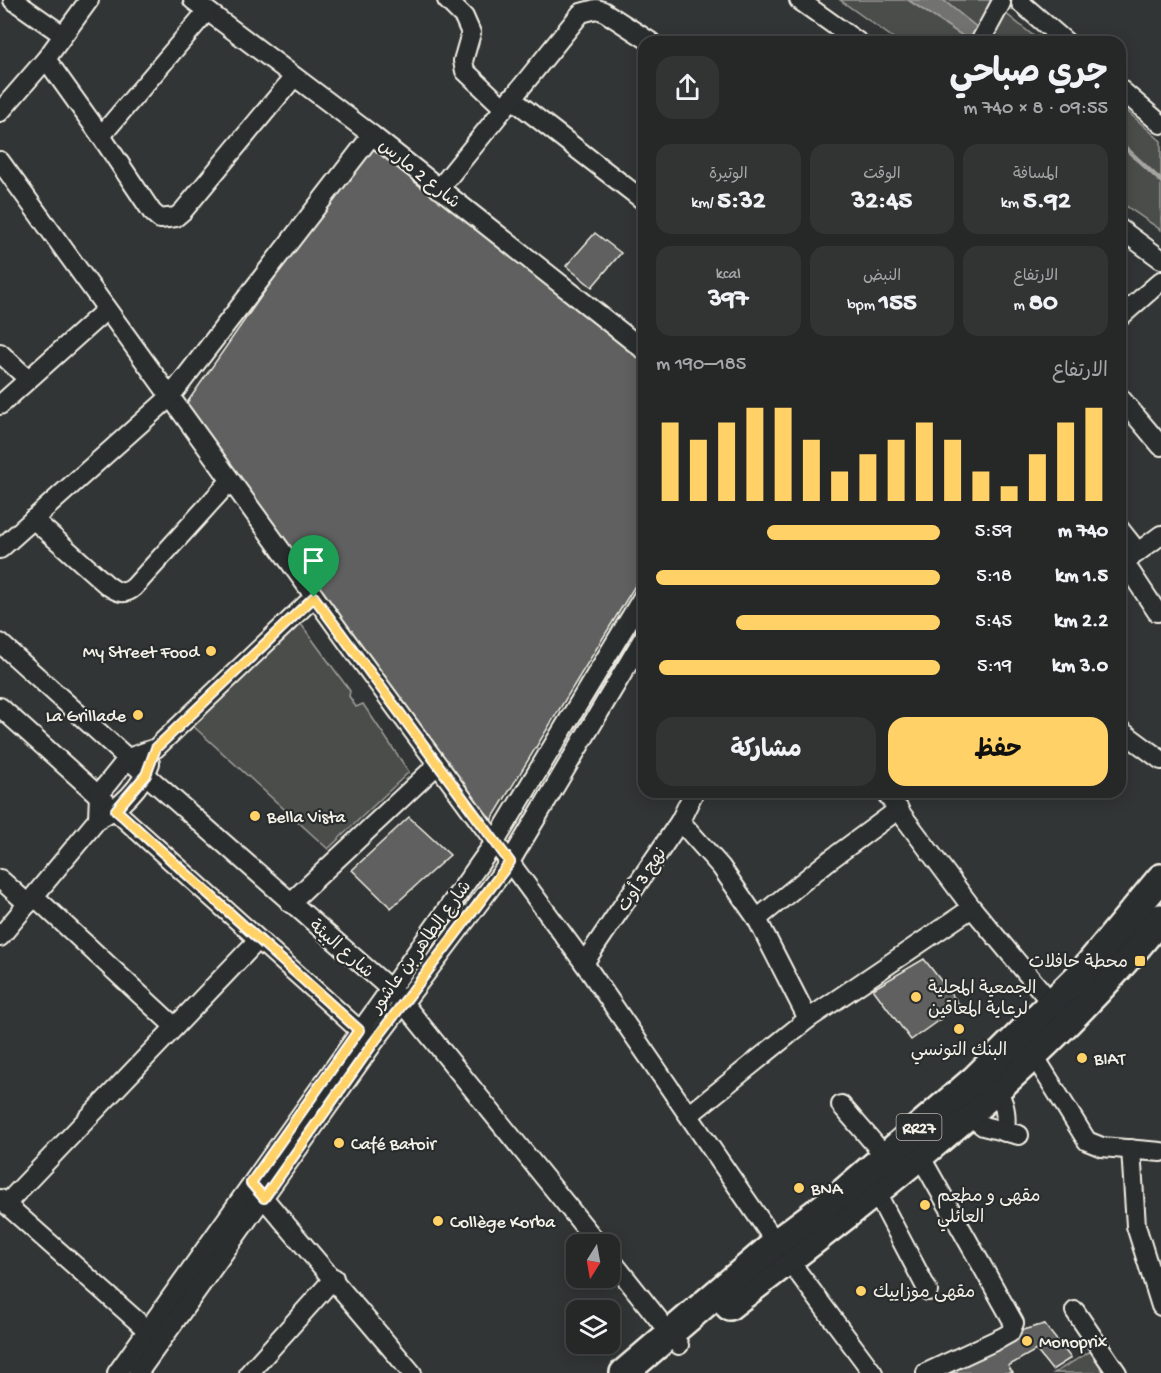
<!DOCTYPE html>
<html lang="ar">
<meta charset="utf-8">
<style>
body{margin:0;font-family:"Gochi Hand","Playpen Sans Arabic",sans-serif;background:#323434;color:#f1f3f6;direction:rtl;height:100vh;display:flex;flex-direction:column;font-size:22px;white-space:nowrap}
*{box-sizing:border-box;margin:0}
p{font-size:20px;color:#a4a6a8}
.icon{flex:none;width:33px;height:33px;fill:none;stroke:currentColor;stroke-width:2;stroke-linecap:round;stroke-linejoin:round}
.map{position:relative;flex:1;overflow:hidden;direction:ltr}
.drawer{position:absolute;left:638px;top:36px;width:488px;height:762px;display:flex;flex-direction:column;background:#262828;border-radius:18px;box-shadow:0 3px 15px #0003,0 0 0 2px #424445;direction:rtl}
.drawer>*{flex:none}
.needle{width:39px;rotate:191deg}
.tools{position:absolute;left:566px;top:1234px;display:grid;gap:12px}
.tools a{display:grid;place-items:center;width:54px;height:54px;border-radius:12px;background:#262828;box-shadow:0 3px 15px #0003,0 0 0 2px #424445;font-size:30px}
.pin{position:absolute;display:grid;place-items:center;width:51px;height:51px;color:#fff;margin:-62px -26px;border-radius:50% 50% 50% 0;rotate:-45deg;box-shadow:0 0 6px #0007}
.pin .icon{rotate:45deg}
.round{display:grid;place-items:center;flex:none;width:63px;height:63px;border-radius:18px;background:#323434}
.headline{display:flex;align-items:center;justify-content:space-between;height:102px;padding:0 18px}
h1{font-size:33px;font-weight:700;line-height:45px}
.metrics{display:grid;grid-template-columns:repeat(3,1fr);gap:9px;height:102px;padding:6px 18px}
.metrics div{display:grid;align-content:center;border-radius:15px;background:#323434;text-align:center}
.metrics b{font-size:26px;font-weight:700}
.metrics small{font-size:16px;font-weight:400}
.metrics p{font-size:16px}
.chart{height:168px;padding:12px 18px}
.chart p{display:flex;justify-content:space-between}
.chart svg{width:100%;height:108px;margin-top:6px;stroke:#ffd166;stroke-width:6}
.cta{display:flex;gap:12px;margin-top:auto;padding:12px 18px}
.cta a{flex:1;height:69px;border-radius:18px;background:#ffd166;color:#111;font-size:24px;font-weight:700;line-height:69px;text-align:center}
.cta a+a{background:#323434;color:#f1f3f6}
ul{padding:0 18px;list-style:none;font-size:20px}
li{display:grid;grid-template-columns:96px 72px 1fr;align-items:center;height:45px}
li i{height:15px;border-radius:8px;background:#ffd166}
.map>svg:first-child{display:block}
.green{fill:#4b4d4c;stroke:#a09f9a;stroke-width:1.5}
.water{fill:#727370;stroke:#a6a5a0;stroke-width:1.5}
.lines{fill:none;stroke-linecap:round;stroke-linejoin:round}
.stream{stroke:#a6a5a0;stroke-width:4.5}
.building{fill:#5f605f;stroke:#f4f1e8;stroke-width:1.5}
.minor-casing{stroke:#f4f1e8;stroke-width:22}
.highway-casing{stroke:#f4f1e8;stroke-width:32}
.minor{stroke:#2a2d2e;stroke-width:18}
.highway{stroke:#2a2d2e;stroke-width:27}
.route-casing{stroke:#fff;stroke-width:12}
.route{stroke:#ffd166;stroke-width:8}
.poi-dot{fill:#ffd166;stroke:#2a2d2e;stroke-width:2}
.labels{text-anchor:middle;stroke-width:4.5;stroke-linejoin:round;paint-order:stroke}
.shield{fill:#2a2d2e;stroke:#b7b6b0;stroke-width:1.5}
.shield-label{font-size:16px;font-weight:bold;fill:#f4f1e8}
.street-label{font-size:18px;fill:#f4f1e8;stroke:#2a2d2e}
.poi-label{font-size:18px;fill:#f4f1e8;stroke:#2a2d2e;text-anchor:start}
</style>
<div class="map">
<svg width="1161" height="1373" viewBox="0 0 1161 1373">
<rect width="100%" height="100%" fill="#323535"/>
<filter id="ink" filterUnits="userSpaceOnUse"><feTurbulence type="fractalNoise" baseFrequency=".0167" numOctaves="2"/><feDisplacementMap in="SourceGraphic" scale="12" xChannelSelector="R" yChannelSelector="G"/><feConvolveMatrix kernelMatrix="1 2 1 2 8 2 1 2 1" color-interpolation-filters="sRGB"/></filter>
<g filter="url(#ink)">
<g class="green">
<path d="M840,0H908L972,42H899Z"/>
<path d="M943,0H989L1041,42H995Z"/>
<path d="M1119,104L1161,141V230L1119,201Z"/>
<path d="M301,624L350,691L349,696L356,707L363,704L409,772L328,849L192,725Z"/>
<path d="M1094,1349L1112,1373H1054Z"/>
</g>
<path class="water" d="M908,0H943L995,42H972Z"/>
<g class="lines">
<path class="stream" d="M1119,142L1161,181"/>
</g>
<g class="building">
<path d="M373,136L644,352V571L489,824L184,407Z"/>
<path d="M595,233L621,253L592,287L566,266Z"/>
<path d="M409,817L450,855L391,908L352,870Z"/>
<path d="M924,959L960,1005L911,1040L873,989Z"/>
<path d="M1044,1324L1071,1358L1052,1370L1036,1350L1008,1366L1013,1373H931L1016,1332Z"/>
</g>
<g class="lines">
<defs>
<g id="minor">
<path d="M13,0L63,35"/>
<path d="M193,0L372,135L644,350"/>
<path d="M447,0L464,17L471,33L463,61L465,71L504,108"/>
<path d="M799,0L858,42"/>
<path d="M1021,3L1066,42"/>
<path d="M980,42L1001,3"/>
<path d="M46,59L101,136L152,212L160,219L176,217L183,211L294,77"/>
<path d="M1119,88L1161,124"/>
<path d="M511,98L644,201"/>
<path d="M0,112L46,59L89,0"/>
<path d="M101,136L207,11"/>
<path d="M0,161L351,647L584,963L776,1243L873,1373"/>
<path d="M439,189L581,13L596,9L603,11L651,42"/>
<path d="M1119,228L1161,259"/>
<path d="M1119,318L1161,281"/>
<path d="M0,353L28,379"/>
<path d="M1119,396L1161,446"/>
<path d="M0,405L106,310"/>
<path d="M33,519L107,585C117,592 124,596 134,587L230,481"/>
<path d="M1119,528L1138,552"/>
<path d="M0,549L170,397L372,135"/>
<path d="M1124,562L1157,612"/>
<path d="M1119,566L1161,535"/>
<path d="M0,643L146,775L390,989L404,1004L599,1245"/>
<path d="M0,707L367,1037"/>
<path d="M1119,729L1161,760"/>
<path d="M885,792L972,908L1053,1005"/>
<path d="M98,819L99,794L128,758L156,748L314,597"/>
<path d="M680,821L721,867L757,919L808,1019"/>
<path d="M0,879L28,904"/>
<path d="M35,897L175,1027"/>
<path d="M290,903L437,765"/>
<path d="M757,919L827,862L899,809"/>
<path d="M0,937L98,819C120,808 142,787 150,763"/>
<path d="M584,963L680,821L694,792"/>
<path d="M1033,1054L1087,1141L1102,1147L1161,1152"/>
<path d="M996,1088C1005,1104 1007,1113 1005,1132"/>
<path d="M841,1105L885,1156"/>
<path d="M967,1114L983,1126L1019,1135"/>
<path d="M689,1115L808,1019L972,908"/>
<path d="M1131,1149L1136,1226L1161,1306"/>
<path d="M919,1154L1014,1323L1010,1333L1001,1338L926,1373"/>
<path d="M256,1189L412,1373"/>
<path d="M875,1190L928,1291"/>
<path d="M0,1199L155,1337"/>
<path d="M6,1204L258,940"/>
<path d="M609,1257L679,1345"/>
<path d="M1075,1311L1117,1373"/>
<path d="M117,1373L495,842L644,595"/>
<path d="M138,1373L374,1042L510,862L644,637"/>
<path d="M249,1373L334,1278"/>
</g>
<g id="highway">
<path d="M729,1306C881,1189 1040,1069 1161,918"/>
<path d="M624,1373L776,1243L845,1191L974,1080L1082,973L1161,878"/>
</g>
</defs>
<use href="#minor" class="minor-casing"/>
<use href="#highway" class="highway-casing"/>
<use href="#minor" class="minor"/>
<use href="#highway" class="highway"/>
</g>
</g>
<g class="lines" filter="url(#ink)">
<defs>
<path id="route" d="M314,597L510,862L374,1042L264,1198L251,1183L359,1030L116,810L146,775L156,748Z"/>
</defs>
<use href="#route" class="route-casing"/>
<use href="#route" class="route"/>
</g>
<g class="poi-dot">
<circle cx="211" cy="651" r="6"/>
<circle cx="138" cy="715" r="6"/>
<circle cx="255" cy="816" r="6"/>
<rect x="1134" y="955" width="12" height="12" rx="3"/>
<circle cx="916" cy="997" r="6"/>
<circle cx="959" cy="1029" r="6"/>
<circle cx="1082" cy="1058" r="6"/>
<circle cx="339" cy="1143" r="6"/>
<circle cx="799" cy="1188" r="6"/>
<circle cx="925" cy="1205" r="6"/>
<circle cx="438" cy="1221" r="6"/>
<circle cx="861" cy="1291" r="6"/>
<circle cx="1027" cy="1341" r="6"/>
</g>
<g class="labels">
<rect class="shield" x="896.5" y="1114" width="45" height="26" rx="4.5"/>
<g class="shield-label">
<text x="919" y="1133">RR27</text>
</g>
<g class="street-label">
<text transform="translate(420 173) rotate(39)" y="6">شارع 2 مارس</text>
<text transform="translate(641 879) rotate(-56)" y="6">نهج 3 أوت</text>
<text transform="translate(420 946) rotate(-54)" y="6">شارع الطاهر بن عاشور</text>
<text transform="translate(342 948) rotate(41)" y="6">شارع البيئة</text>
</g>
<g class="poi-label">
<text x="199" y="657" text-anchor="end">My Street Food</text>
<text x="126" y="721" text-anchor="end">La Grillade</text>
<text x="267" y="822">Bella Vista</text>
<text x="1128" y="967" text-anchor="end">محطة حافلات</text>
<text x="928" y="993">الجمعية المحلية<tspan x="928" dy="21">لرعاية المعاقين</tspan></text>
<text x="959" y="1055" text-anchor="middle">البنك التونسي</text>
<text x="1094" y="1064">BIAT</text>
<text x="351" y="1149">Café Batoir</text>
<text x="811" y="1194">BNA</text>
<text x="937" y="1201">مقهى و مطعم<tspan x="937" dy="21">العائلي</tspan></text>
<text x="450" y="1227">Collège Korba</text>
<text x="873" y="1297">مقهى موزاييك</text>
<text x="1039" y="1347">Monoprix</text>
</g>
</g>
</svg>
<div class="tools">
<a><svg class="needle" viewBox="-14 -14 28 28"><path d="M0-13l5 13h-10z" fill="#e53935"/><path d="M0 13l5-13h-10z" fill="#a4a6a8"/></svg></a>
<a><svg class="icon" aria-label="layers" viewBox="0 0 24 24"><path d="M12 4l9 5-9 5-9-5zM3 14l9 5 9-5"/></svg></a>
</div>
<div class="pin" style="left:314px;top:597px;background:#1e9e55"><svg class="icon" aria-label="arrive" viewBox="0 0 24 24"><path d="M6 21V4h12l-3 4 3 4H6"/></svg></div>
<section class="drawer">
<div class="headline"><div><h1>جري صباحي</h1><p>09:55 · 8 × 740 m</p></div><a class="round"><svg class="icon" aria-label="share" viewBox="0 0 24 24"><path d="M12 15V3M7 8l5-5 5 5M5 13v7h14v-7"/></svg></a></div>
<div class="metrics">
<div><p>المسافة</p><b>5.92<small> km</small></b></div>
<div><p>الوقت</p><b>32:45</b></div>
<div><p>الوتيرة</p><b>5:32<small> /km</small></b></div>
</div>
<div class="metrics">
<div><p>الارتفاع</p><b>80<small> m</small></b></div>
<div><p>النبض</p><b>155<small> bpm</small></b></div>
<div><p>kcal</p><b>397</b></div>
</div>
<div class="chart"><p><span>الارتفاع</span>185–190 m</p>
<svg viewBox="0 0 160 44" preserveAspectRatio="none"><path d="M5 44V12M15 44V19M25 44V12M35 44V6M45 44V6M55 44V19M65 44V32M75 44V25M85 44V19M95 44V12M105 44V19M115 44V32M125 44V38M135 44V25M145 44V12M155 44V6"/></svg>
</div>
<ul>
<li><b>740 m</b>5:59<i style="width:61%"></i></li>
<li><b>1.5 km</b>5:18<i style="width:100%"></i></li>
<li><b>2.2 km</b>5:45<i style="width:72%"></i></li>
<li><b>3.0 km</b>5:19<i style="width:99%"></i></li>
</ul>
<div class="cta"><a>حفظ</a><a>مشاركة</a></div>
</section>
</div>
